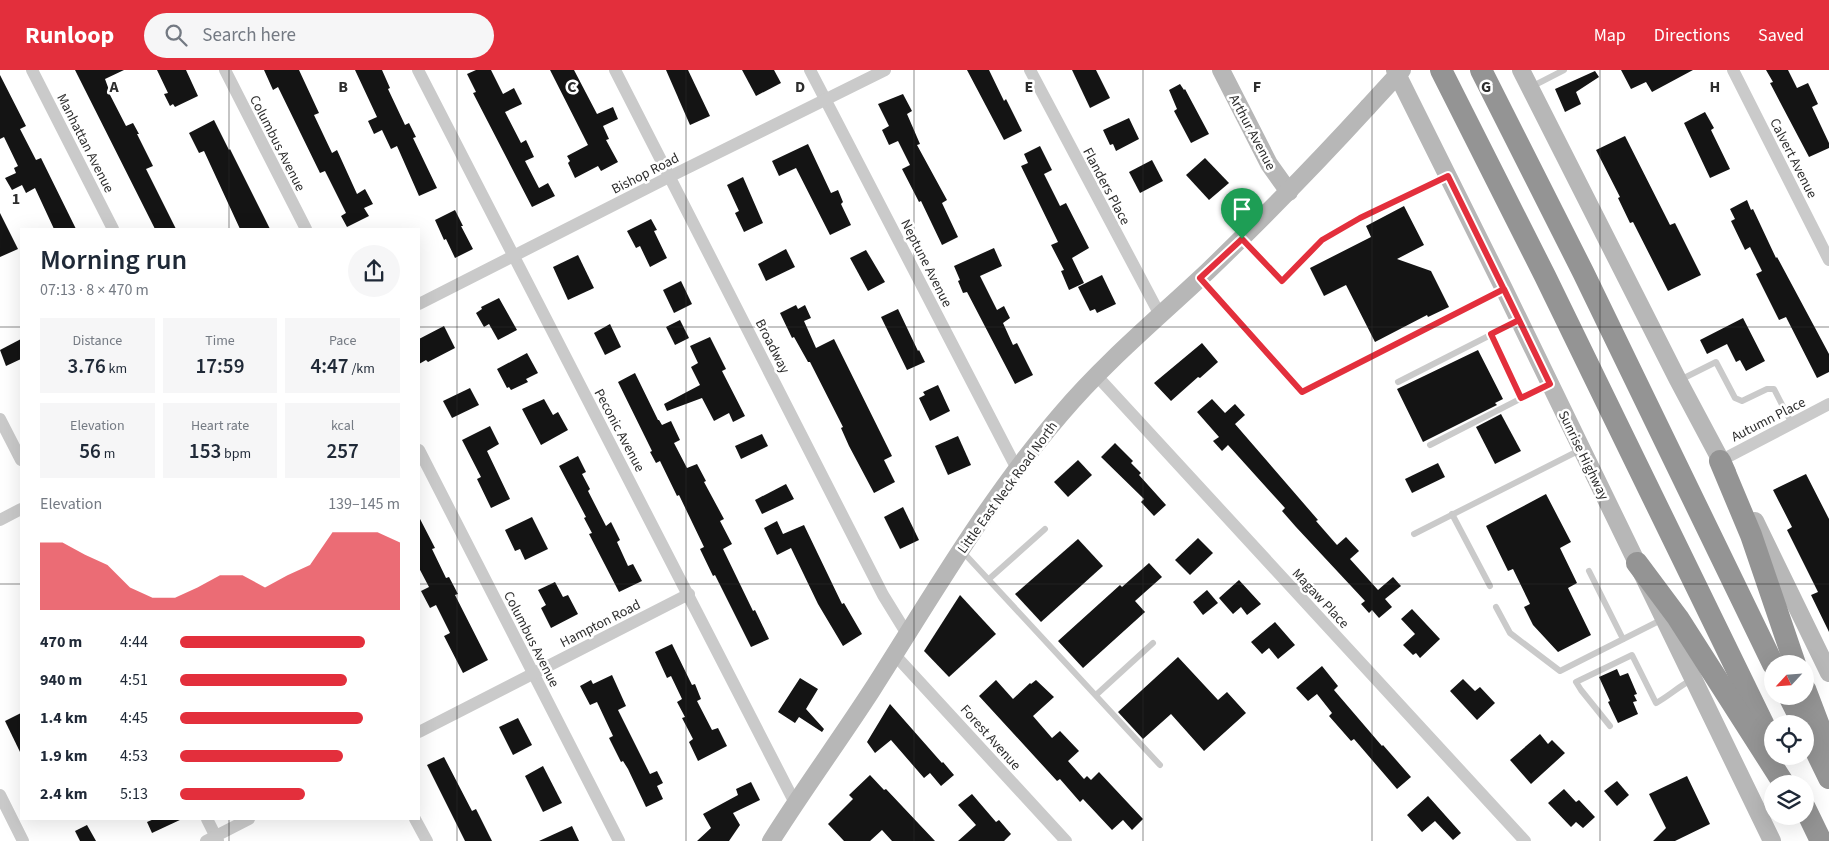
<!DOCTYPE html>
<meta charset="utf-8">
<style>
body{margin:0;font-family:"Source Sans 3",sans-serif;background:#f6f6f7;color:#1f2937;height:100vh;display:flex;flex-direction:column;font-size:19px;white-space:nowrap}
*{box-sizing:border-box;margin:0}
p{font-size:16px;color:#747a83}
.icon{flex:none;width:28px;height:28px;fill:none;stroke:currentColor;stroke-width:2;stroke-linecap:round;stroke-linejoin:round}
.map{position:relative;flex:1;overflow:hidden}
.sheet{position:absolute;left:20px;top:158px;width:400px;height:592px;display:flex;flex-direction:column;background:#fff;border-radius:0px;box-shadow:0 5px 20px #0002}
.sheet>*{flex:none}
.needle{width:32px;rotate:244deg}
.controls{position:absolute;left:1764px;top:585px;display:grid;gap:10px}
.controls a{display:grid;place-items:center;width:50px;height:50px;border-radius:50%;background:#fff;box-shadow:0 5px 20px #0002;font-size:25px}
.pin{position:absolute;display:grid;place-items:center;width:42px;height:42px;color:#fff;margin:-51px -21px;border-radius:50% 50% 50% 0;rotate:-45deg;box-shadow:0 0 5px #0007}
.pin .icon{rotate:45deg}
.round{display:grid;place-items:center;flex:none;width:52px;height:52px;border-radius:26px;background:#f6f6f7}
.headline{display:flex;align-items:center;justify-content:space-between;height:85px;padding:0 20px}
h1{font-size:28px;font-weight:600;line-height:38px}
.stats{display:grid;grid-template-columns:repeat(3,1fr);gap:8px;height:85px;padding:5px 20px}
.stats div{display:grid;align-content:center;border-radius:0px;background:#f6f6f7;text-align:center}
.stats b{font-size:21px;font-weight:600}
.stats small{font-size:14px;font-weight:400}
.stats p{font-size:14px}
.chart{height:140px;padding:10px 20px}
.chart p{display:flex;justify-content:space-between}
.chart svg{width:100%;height:90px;margin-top:5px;fill:#e32f3c;opacity:.7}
ul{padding:0 20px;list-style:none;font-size:16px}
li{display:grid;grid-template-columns:80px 60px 1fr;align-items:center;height:38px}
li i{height:12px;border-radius:6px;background:#e32f3c}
header{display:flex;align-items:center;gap:30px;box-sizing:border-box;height:70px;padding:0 25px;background:#e32f3c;color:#fff}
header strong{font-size:24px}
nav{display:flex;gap:28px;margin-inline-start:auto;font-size:18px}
.search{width:350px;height:45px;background:#f6f6f7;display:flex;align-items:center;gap:12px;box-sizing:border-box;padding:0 18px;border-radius:28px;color:#747a83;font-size:19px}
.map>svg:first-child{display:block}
.building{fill:#141414}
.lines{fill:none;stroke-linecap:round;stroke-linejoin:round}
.lane{stroke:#cacaca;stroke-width:6}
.street{stroke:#cacaca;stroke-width:12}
.secondary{stroke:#b7b7b7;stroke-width:18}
.highway{stroke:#949494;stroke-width:22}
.secondary-bridge{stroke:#b7b7b7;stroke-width:18}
.route-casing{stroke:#fff;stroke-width:10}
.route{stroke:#e32f3c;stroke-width:6}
.grid{fill:none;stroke:#2d2d2d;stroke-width:1;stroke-opacity:0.55}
.labels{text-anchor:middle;stroke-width:5;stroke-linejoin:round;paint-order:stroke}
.street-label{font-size:14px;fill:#2d2d2d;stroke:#fff}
.grid-label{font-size:16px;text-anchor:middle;font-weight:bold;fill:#2d2d2d;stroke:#fff;stroke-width:5;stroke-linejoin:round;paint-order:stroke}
</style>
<header>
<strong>Runloop</strong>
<div class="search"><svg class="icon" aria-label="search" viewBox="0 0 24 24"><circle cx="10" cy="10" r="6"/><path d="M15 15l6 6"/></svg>Search here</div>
<nav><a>Map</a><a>Directions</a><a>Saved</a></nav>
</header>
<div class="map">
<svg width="1829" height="771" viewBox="0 0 1829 771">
<rect width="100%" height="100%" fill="#fff"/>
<g class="building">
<path d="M75,0H124L105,9L109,20L108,21L126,56L133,53L139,64H137L153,96L146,99L176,159H155Z"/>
<path d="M157,0H186L198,26L175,37L173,34L170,36L164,24L168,23Z"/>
<path d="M264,0H299L319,43L314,45L332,83L337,80L357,124L365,119L373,134L364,138L369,146L347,157L341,146L346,143L325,101L320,103L278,17L273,20Z"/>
<path d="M355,0H382L390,18L388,19L405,55L409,53L416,67L413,68L437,118L419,126L397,76L391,79L382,60L374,64L368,51L377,47Z"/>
<path d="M476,0H491L503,24L514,18L522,34L505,42L521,73L526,70L534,87L525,91L539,118L548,113L555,126L532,137L473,23L476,22L467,4Z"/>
<path d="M550,0H574L597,44L613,37L618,49L603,56L609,69L606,70L618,92L601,101L598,96L575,108L568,93L570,91L567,86L588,75Z"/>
<path d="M666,0H688L710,46L690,55Z"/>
<path d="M742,0H774L781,13L756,26Z"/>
<path d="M967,0H989L1004,31L1006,29L1022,61L1004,70Z"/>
<path d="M1072,0H1096L1110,28L1090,38Z"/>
<path d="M1621,0H1693L1652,22L1646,12L1631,19Z"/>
<path d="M1766,0H1788L1797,18L1808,13L1818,34L1812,37L1829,73V78L1809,87L1770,13L1773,12Z"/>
<path d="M1595,1L1599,7L1576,22L1581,34L1565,42L1555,19Z"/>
<path d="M0,5L26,56L20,59L36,90L41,88L76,159H54L35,118L26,123L22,115L12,120L5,108L16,103L14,98L18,96L4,67L0,69Z"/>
<path d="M1180,14L1184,20L1185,19L1209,64L1191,73L1174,41L1177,39L1169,20Z"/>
<path d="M903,24L912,41L907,44L920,74L917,75L947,130L942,133L958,167L942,175L921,131L919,132L902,99L910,95L898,71L889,75L882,60L889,56L878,34Z"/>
<path d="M1705,42L1714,58L1711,60L1730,99L1710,108L1684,53Z"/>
<path d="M1129,48L1139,69L1116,81L1113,74L1110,75L1103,60Z"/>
<path d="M214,50L229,80L230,79L270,159H240L204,81L199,83L189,63Z"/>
<path d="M1625,66L1670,155L1675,153L1701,205L1668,221L1633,152L1630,153L1618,128L1620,127L1596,80Z"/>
<path d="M808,74L831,123L838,120L843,132L841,134L851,155L830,165L796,98L779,106L772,91Z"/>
<path d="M1040,76L1052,100L1044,104L1060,136L1066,133L1089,178L1072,188L1084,213L1069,220L1061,201L1064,200L1051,175L1058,172L1021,96L1028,93L1024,84Z"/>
<path d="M1205,88L1229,113L1209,130L1186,105Z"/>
<path d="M1152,90L1163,111L1140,123L1129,102Z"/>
<path d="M743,107L763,153L744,162L735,143L739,141L727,115Z"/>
<path d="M1747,130L1751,140L1753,139L1776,188L1777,187L1829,284V302L1817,308L1786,247L1779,250L1756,204L1762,201L1750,177L1745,180L1731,151L1735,149L1730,139Z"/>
<path d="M1404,136L1424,175L1397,189L1431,201L1449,237L1428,247L1427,245L1375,272L1346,215L1324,226L1310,198L1371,167L1366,156Z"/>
<path d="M455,140L463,156H461L473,179L455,188L446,169L444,170L435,150Z"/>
<path d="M0,143L18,179L0,187Z"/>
<path d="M651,149L657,160L654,161L667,188L650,197L640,176L636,178L627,161Z"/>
<path d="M994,178L1002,196L980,206L997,240L1004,236L1010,248L1003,253L1013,275L1017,273L1033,305L1015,314L967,222L963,223L958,211L960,210L954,196Z"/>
<path d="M786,179L795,197L766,211L758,194Z"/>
<path d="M866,180L885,212L868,221L850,188Z"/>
<path d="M578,185L594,218L568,230L553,197Z"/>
<path d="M1102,205L1116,234L1097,243L1095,239L1090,241L1078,217Z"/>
<path d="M681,211L692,234L674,243L663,220Z"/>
<path d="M499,228L517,260L498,270L489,254L484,257L476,243L482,239L481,237Z"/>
<path d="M796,235L798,239L805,235L811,248L804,251L816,278L834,269L892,386L884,390L895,412L874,423L849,376L841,358L843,357L810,292H808L794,267L792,268L780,243Z"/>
<path d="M898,239L918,281L919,280L925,292L907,300L881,247Z"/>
<path d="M1743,248L1765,291L1746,301L1740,290L1736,292L1727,274L1707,284L1700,270Z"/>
<path d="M680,250L689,268L675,275L666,257Z"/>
<path d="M610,254L621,277L605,285L594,263Z"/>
<path d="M444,256L455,278L428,292L426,290L419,294V269Z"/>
<path d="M710,267L726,299L722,301L745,346L733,352L729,343L714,351L702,328L667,341L664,334L700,315L691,297L698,293L690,276Z"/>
<path d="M21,269V289L6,296L0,280Z"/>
<path d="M1202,273L1218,292L1200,308L1198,307L1171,331L1154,313Z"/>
<path d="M1478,280L1503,329L1495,333L1497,335L1423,372L1397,319Z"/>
<path d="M527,283L538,303L526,309L528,312L511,320L509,317L507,318L497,299Z"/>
<path d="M635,303L658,350H659L662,355L671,351L680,370L674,373L687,398L697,394L706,411L704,412L724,449L720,451L732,474L723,479L753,541L755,540L769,569L751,577L715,505L713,506L700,479L704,477L679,425L677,426L660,391L656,393L650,382L652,381L618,312Z"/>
<path d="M938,315L950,341L930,351L919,328L925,325L923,322Z"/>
<path d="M470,318L479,335L452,348L443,331Z"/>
<path d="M544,329L553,345L558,342L568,360L541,375L522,339Z"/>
<path d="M1212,329L1225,343L1235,334L1245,345L1235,354L1318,450L1316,451L1337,475L1346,467L1359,481L1350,489L1378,520L1393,507L1401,516L1385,529L1392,537L1379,548L1372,540L1369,543L1361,534L1365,531L1296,457L1282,441L1285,438L1228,375L1222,381L1213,371L1219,367L1197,342Z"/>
<path d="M1501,344L1521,381L1495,394L1476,357Z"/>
<path d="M490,356L499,374L487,381L510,429L491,438L477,409L481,407L462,370Z"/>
<path d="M762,364L768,376L741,389L735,376Z"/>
<path d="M958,366L971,395L948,405L935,376Z"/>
<path d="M1115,373L1133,391L1131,393L1141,403L1139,405L1166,435L1154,446L1141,432L1144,429L1101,387Z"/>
<path d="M578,386L586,402L582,404L590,419L588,421L606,456L611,452L620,470L617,472L628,496L633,494L642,511L619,522L589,464L592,463L584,448L586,447L559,396Z"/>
<path d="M1078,390L1092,405L1068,427L1054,412Z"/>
<path d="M1438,393L1445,407L1412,423L1405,409Z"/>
<path d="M1806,404L1829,449V562L1811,525L1818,522L1787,460L1792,457L1773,420Z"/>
<path d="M786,414L794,429L762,444L755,430Z"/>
<path d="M1546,424L1571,472L1560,478L1577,513L1568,518L1591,565L1558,582L1533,555L1524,537L1530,534L1513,499L1508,501L1486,456Z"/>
<path d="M903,437L919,470L900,479L884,447Z"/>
<path d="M419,447L435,478L432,479L446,508L449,507L458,524L455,525L488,590L463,603L444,566L450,563L436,535L430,538L421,521L429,517L419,498Z"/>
<path d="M532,447L548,479L525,490L520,479L515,481L505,460Z"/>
<path d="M777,451L783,464L804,455L842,534L844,533L862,564L843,576L818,534L791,478L777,485L764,458Z"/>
<path d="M1198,468L1213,483L1190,505L1175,490Z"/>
<path d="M1078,469L1103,496L1041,552L1015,524Z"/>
<path d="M1149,493L1162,507L1135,531L1145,542L1083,598L1058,571L1120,515L1122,517Z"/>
<path d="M1239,510L1261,534L1247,545L1241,537L1233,544L1219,528Z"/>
<path d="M555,512L563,527L568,525L578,544L551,558L541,538L546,535L538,520Z"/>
<path d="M1207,520L1218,533L1203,545L1193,532Z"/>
<path d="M960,525L996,564L949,607L924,581Z"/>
<path d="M1412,539L1440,569L1420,588L1416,583L1413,585L1403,575L1415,564L1401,549Z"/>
<path d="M1275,552L1295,575L1278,589L1269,578L1262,584L1251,572Z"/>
<path d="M672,574L692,615L695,614L701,629L697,631L712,660L718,658L727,676L698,691L689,672L693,669L682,648L685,647L677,632L682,629L671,606L667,608L655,582Z"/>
<path d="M1178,587L1218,630L1227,622L1246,643L1204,681L1171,644L1143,669L1118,642Z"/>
<path d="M1322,596L1338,616L1334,620L1382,676L1383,675L1411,707L1397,719L1354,669L1351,671L1329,646L1332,643L1317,624L1308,631L1296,618Z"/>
<path d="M1617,599L1620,606L1628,603L1637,624L1634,625L1637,631L1633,632L1638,644L1618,653L1608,632L1610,631L1599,607Z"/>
<path d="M612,605L626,636L618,640L650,704L657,701L663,713L657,716L663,729L646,737L628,699L623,691L621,692L609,668L613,666L597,632L590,635L580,616L591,610L593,614Z"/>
<path d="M800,608L818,619L806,639L824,659L822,662L799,647L795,653L778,642Z"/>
<path d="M1463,609L1475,621L1480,617L1495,633L1477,650L1450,621Z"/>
<path d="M996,610L1013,629L1030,613L1031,614L1036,610L1054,627L1033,646L1052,668L1060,661L1079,681L1068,691L1084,709L1087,706L1091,710L1099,702L1143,749L1132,760L1123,750L1112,760L1083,729L1080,732L1060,709L1057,711L979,626Z"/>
<path d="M890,634L942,693L943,692L954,705L941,716L930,703L924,708L891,670L875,683L867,672Z"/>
<path d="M21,643V684L5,651Z"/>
<path d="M518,648L532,675L513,685L499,657Z"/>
<path d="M1540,664L1548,674L1552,670L1565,683L1531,714L1510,690Z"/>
<path d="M444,687L472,741L476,739L492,771H465L427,695Z"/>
<path d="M543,696L562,733L543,742L525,706Z"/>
<path d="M870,705L884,720L886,719L935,771H892L882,760L870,771H844L828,754L853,729L849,725Z"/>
<path d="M1687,706L1710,754L1675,771H1653L1666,758L1649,724Z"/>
<path d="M1617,711L1629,725L1617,736L1604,721Z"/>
<path d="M751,712L760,730L733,743L740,755L729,771H697L711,758L703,744L738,725L736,719Z"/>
<path d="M1564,719L1576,732L1579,730L1595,747L1583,758L1576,752L1571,757L1548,733Z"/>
<path d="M972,724L996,752L999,750L1011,764L1004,771H958L976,755L958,735Z"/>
<path d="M1428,726L1461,763L1453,770L1435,751L1422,762L1407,745Z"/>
<path d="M154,749H182L152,763L147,752Z"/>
<path d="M87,755L96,771H80L75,761Z"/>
<path d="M572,756L579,771H539Z"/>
</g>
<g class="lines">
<g class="lane">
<path d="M1531,17L1564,0"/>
<path d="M1242,169L1282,211L1322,170L1360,148L1447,107"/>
<path d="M1201,209L1302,321L1504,220"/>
<path d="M1491,265L1521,328"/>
<path d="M1680,310L1716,292L1735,328L1742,331L1767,319H1774L1792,354"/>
<path d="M1398,312L1518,251"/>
<path d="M1430,375L1549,314"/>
<path d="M1452,444L1490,516"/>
<path d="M1414,464L1580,380"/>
<path d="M962,481L1160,695"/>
<path d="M1589,501L1623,569"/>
<path d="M989,509L1045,459"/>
<path d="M1496,537L1510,563L1560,601L1663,549"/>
<path d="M1096,625L1153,573"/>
<path d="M1610,656L1581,620L1576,612L1632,585L1656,633C1669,626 1679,616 1693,609"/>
</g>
<g class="street">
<path d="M32,0L113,159"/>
<path d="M225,0L306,159"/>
<path d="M418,0L795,733"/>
<path d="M615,0L883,525L907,564"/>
<path d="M810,0L1017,399"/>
<path d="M1030,0L1160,245"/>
<path d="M1733,0L1829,190"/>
<path d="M419,234L669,107L885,0"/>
<path d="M1096,305L1525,771"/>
<path d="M0,349L21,390"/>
<path d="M419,380L619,771"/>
<path d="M1720,391L1829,334"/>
<path d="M0,450L21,439"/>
<path d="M894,584L1066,771"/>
<path d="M419,662L689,524"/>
<path d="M0,725L23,771"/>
<path d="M207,749L218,771"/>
<path d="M415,749L427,771"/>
<path d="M206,771L249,749"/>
</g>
<g class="secondary">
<path d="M1221,0L1269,94L1289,122"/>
<path d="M1395,0L1504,219L1772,771"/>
<path d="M1521,0L1678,310L1727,402"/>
<path d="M1755,451L1829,603"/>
<path d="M771,771C803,720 839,671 872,620C932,526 988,429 1061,344C1105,292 1158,248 1208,201C1263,148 1316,94 1368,37"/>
</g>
<g class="highway">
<path d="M1441,0L1545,206L1772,672"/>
<path d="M1481,0L1583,202L1773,594"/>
<path d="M1720,391L1751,465L1795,594"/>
<path d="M1637,493L1678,548L1784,714"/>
<path d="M1805,619L1829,682"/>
<path d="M1789,626L1803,654"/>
<path d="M1811,671L1829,708"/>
<path d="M1805,738L1821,771"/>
</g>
<path class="secondary-bridge" d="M1368,37L1402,0"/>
</g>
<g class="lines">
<defs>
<path id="route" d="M1242,169L1200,208L1302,322L1504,219L1550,314L1521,328L1491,264L1519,250L1448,106L1360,148L1322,170L1282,211L1242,169"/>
</defs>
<use href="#route" class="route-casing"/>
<use href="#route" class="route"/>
</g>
<path class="grid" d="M229,0V159M457,0V771M686,0V771M914,0V771M1143,0V771M1372,0V771M1600,0V771M0,257H21M419,257H1829M0,514H21M419,514H1829M229,749V771"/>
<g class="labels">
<g class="street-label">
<text transform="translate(1253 62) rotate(62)" y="5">Arthur Avenue</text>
<text transform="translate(86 73) rotate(63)" y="5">Manhattan Avenue</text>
<text transform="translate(278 73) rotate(63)" y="5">Columbus Avenue</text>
<text transform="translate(1794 88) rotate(63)" y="5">Calvert Avenue</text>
<text transform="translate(645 103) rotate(-27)" y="5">Bishop Road</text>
<text transform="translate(1107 116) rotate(62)" y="5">Flanders Place</text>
<text transform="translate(927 193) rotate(63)" y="5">Neptune Avenue</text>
<text transform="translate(773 276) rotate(63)" y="5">Broadway</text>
<text transform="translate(1768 349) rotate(-27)" y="5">Autumn Place</text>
<text transform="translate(620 360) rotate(62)" y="5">Peconic Avenue</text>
<text transform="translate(1584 385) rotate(64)" y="5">Sunrise Highway</text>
<text transform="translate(1007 417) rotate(-54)" y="5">Little East Neck Road North</text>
<text transform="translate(1321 528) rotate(47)" y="5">Magaw Place</text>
<text transform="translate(600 553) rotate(-27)" y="5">Hampton Road</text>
<text transform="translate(532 569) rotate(63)" y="5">Columbus Avenue</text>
<text transform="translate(991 667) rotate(48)" y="5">Forest Avenue</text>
</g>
</g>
<g class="grid-label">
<text x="114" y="22">A</text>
<text x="343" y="22">B</text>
<text x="572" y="22">C</text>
<text x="800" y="22">D</text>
<text x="1029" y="22">E</text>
<text x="1257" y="22">F</text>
<text x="1486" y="22">G</text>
<text x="1715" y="22">H</text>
<text x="16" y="134">1</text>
</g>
</svg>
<div class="controls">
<a><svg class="needle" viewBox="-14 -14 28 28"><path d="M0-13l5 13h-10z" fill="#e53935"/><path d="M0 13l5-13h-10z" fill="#747a83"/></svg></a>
<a><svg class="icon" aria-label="locate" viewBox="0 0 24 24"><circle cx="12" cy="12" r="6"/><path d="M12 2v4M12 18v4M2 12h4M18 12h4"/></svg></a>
<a><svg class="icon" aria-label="layers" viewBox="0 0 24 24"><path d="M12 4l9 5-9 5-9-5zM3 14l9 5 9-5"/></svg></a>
</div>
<div class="pin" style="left:1242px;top:169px;background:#1e9e55"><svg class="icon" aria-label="arrive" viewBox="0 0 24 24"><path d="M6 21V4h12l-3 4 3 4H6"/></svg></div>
<section class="sheet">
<div class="headline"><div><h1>Morning run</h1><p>07:13 · 8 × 470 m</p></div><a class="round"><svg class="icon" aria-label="share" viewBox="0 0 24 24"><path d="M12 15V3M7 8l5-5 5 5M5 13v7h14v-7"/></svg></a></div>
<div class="stats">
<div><p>Distance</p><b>3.76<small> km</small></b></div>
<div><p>Time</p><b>17:59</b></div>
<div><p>Pace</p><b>4:47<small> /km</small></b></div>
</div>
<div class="stats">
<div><p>Elevation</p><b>56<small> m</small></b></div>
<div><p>Heart rate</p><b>153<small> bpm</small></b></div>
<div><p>kcal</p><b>257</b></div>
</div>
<div class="chart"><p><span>Elevation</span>139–145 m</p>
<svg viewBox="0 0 160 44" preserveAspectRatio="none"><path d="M0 44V11L10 11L20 17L30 22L40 33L50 38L60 38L70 33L80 27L90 27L100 33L110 27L120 22L130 6L140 6L150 6L160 11V44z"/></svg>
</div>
<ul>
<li><b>470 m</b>4:44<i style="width:84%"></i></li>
<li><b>940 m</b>4:51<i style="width:76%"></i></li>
<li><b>1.4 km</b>4:45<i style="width:83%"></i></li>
<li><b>1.9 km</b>4:53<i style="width:74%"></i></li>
<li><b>2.4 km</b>5:13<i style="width:57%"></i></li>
</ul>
</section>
</div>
